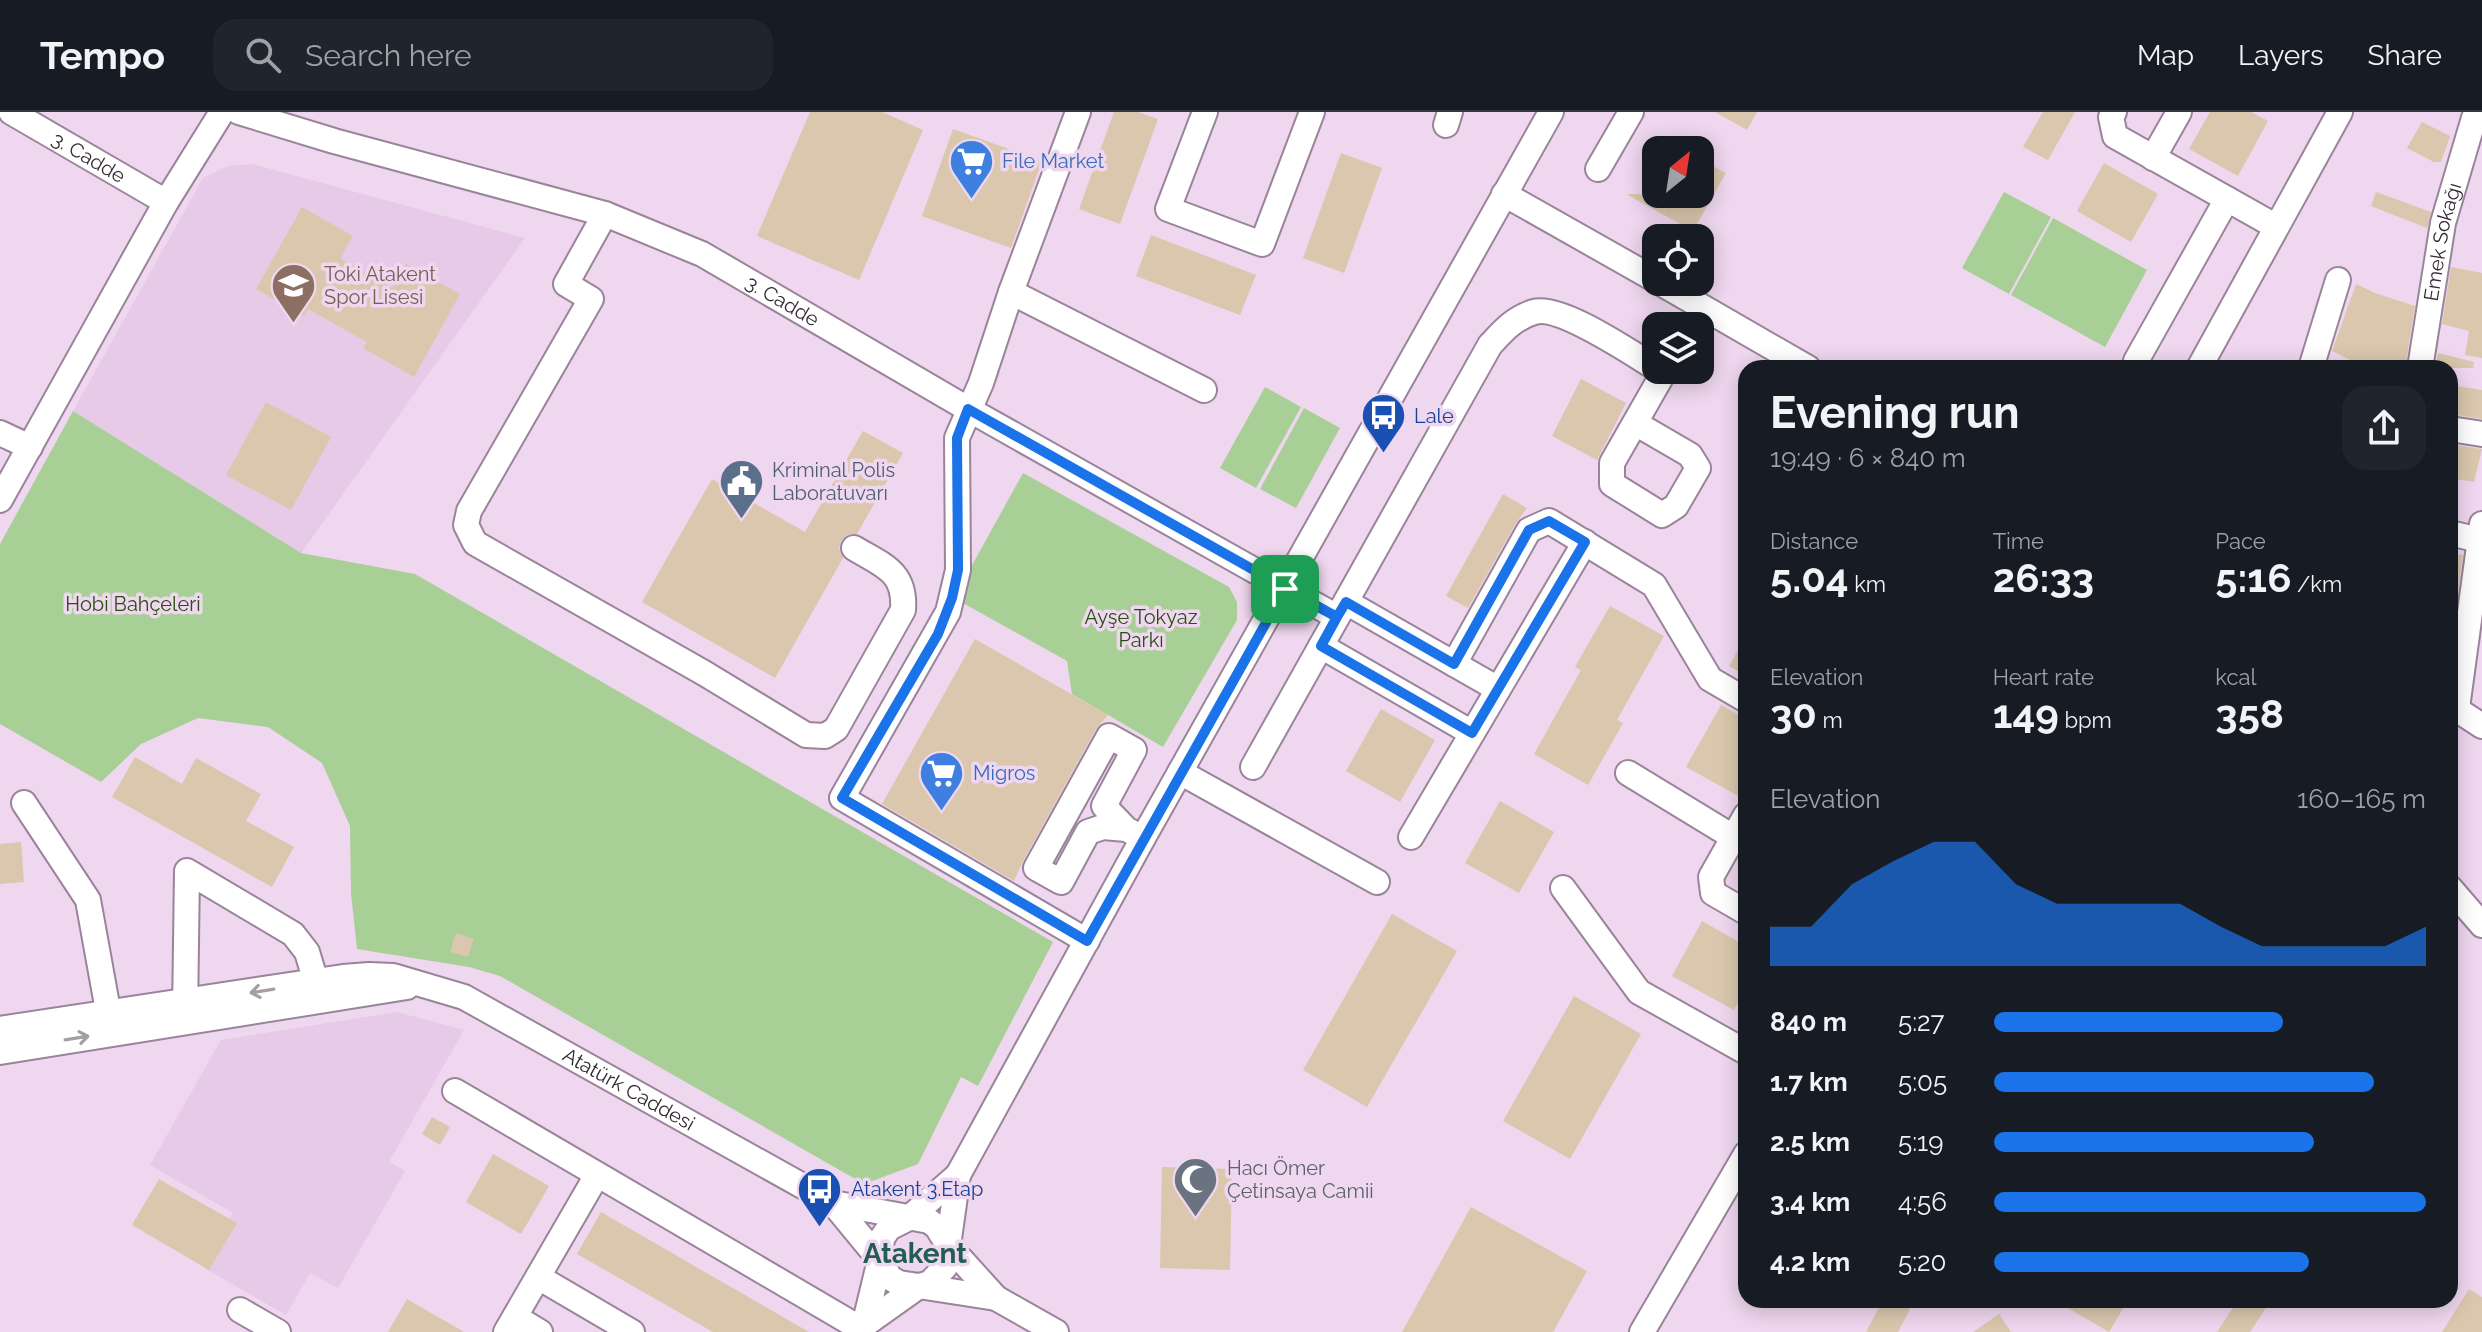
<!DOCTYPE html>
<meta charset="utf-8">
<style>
body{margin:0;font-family:Raleway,sans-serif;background:#20242c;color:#f1f3f6;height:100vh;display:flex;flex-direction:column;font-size:30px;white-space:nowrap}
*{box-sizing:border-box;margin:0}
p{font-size:26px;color:#9ea1a6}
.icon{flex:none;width:44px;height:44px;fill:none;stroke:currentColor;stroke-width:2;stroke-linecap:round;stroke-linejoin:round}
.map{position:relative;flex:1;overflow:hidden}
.drawer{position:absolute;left:1738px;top:248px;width:720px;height:948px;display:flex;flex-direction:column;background:#171b24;border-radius:24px;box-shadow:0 4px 20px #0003}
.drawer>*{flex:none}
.needle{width:52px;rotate:30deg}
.buttons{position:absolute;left:1642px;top:24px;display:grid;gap:16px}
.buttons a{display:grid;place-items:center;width:72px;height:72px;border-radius:16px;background:#171b24;box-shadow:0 4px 20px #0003;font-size:40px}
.pin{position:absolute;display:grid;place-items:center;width:68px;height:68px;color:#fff;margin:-34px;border-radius:16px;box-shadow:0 4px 12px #0006}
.round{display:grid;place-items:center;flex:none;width:84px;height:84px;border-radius:24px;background:#20242c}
.head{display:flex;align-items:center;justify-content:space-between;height:136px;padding:0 32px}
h1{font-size:44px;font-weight:700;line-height:60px}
.figures{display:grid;grid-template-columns:repeat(3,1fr);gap:12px;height:136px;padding:8px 32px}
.figures div{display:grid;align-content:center}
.figures b{font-size:40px;font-weight:700}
.figures small{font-size:22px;font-weight:400}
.figures p{font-size:22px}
.chart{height:224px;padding:16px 32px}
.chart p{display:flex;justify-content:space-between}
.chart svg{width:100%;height:144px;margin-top:8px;fill:#1a73e8;opacity:.7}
ul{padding:0 32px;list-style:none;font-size:26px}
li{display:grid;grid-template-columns:128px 96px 1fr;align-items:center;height:60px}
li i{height:20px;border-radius:10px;background:#1a73e8}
header{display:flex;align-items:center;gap:48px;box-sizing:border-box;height:112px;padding:0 40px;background:#171b24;border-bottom:2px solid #363941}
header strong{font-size:38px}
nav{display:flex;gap:44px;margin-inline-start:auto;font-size:28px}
.search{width:560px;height:72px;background:#20242c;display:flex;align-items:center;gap:20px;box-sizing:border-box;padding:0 28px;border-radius:24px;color:#9ea1a6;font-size:30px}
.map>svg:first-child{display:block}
.built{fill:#e6cae7}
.green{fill:#a7cf96}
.building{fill:#dac7ad}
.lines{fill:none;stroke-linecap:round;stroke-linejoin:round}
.minor-casing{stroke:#99849a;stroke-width:28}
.minor{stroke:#fff;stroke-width:24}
.oneway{stroke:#a39fa3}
.route-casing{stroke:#fff;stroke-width:16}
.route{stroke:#1a73e8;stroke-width:10}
.labels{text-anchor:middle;stroke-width:7;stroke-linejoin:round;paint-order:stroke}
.street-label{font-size:20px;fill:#332a33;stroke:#efd7ef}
.shop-label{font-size:20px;fill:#366cbe;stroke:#efd7ef;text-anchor:start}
.education-label{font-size:20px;fill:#785e54;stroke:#efd7ef;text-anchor:start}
.transit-label{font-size:20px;fill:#164399;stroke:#efd7ef;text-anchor:start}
.service-label{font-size:20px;fill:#4e5e75;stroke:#efd7ef;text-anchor:start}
.park-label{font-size:20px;fill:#274f10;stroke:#efd7ef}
.worship-label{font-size:20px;fill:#5b616d;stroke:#efd7ef;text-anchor:start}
.district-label{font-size:28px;font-weight:bold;fill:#235d58;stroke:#efd7ef}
</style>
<header>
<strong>Tempo</strong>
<div class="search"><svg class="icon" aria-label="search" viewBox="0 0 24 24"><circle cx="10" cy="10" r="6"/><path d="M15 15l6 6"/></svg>Search here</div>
<nav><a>Map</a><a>Layers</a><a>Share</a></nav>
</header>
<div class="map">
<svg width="2482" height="1220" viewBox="0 0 2482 1220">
<rect width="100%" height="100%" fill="#efd7ef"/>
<g class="built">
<path d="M252,52L525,126L301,441L73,299L203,66L228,54Z"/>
<path d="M397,900L464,918L389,1050L405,1059L338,1176L310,1161L286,1203L203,1155L233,1101L150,1053L221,928Z"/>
</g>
<g class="green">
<path d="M2004,80L2051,105L2009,182L1962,156Z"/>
<path d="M2053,106L2147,158L2105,235L2011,183Z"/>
<path d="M1265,275L1301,295L1256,376L1220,356Z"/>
<path d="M1304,296L1340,316L1296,396L1260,377Z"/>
<path d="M73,299L301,441L415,462L1053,830L978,974L961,965L918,1052L864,1072L500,864L469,855L357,837L351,781L350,714L322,651L268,615L198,606L141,632L101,670L0,612V432Z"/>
<path d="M1023,361L1229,475L1237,490V508L1163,635L1072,582L1067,549L954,486Z"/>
</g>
<g class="building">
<path d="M810,0H882L923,18L859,168L757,124Z"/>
<path d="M1114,0H1138L1158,7L1120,112L1079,97Z"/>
<path d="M1715,0H1757L1747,18Z"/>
<path d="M2043,0H2075L2048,48L2023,35Z"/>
<path d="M2210,0H2251L2268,9L2238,64L2189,37Z"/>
<path d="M2422,10L2450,24L2441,50H2434L2407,36Z"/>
<path d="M953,17L1042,49L1011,136L922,104Z"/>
<path d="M1341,41L1382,56L1344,161L1303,146Z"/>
<path d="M1700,47L1726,61L1693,119L1626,82H1700Z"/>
<path d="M2104,51L2158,82L2131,130L2077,99Z"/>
<path d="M2376,80L2431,100L2427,116L2371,94Z"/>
<path d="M302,95L353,124L340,146L392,176L406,152L460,182L414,265L363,236L367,230L308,197L304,204L256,177Z"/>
<path d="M1151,123L1256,163L1240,203L1136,164Z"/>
<path d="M2451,155L2482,161V246L2465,243L2469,219L2442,212Z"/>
<path d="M2356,172L2375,181L2415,194L2405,256H2367L2332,239Z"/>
<path d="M2438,241L2474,250L2473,256H2435Z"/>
<path d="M1581,267L1626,291L1597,348L1552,324Z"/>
<path d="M2450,273L2482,278V307L2450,302Z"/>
<path d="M266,290L331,325L291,398L226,363Z"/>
<path d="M863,319L903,341L857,422L847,423L841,429L839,437L843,446L775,566L642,490L712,367L805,420Z"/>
<path d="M2454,333L2482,337L2474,370L2450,366Z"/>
<path d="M1503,382L1527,396L1516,411L1468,496L1446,484Z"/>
<path d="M2450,441L2463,443L2456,494L2450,493Z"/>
<path d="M1610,494L1664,524L1617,608L1623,611L1588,673L1534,642L1581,558L1575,555Z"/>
<path d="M1746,524V564L1729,554Z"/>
<path d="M975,527L1108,603L1096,617L1023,749L1014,769L882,692Z"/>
<path d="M1721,593L1746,607V675L1740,685L1686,655Z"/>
<path d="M1381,597L1435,628L1400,690L1346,659Z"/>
<path d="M135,645L182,672L196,646L261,682L246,709L294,735L272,775L112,685Z"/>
<path d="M1500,689L1554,720L1519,781L1465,751Z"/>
<path d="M21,730L24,770L0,772V732Z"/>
<path d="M1392,802L1457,839L1367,995L1303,958Z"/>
<path d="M1702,809L1746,834V877L1734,898L1672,864Z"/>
<path d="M456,821L474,827L468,845L450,840Z"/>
<path d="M1574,884L1641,922L1570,1047L1503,1009Z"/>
<path d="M432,1005L450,1015L440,1033L422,1022Z"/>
<path d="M493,1042L549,1074L521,1122L466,1090Z"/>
<path d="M1162,1055L1232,1057L1230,1158L1160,1156Z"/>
<path d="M159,1067L237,1111L209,1158L132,1113Z"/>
<path d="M1471,1095L1587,1159L1553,1220H1402Z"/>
<path d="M601,1100L698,1156L809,1220H713L577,1142Z"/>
<path d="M2469,1177L2482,1185V1220H2442Z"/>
<path d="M407,1187L464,1220H388Z"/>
<path d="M1883,1188H1894L1910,1197L1898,1220H1866Z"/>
<path d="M2054,1188H2128L2109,1220Z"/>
<path d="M2238,1188H2271L2250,1220H2217Z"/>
<path d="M1999,1202L2011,1220H1973Z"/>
</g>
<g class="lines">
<defs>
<g id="minor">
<path id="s1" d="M11,0L166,90"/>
<path id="s2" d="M239,0L334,29L605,102L702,142L968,297L1337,505"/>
<path d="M1078,0L1011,180L981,271L957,326L958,458L948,500L842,686L1087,829"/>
<path d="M1205,0L1168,97L1262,132L1312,0"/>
<path d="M2114,0L2111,5L2115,24L2275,114"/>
<path d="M1446,13L1450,0"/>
<path d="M2153,46L2179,0"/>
<path d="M1598,57L1631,0"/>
<path d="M1504,82L1656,168"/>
<path d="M605,102L566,172L591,187L469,399L466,413L475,431L704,561L806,623L825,624L836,617L903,498C906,459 882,453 854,436"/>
<path d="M1659,170L1808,256"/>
<path d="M1011,180L1204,278"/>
<path d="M2136,249L2227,87"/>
<path d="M2199,256L2340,0"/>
<path d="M2311,256L2338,168"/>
<path id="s3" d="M2420,256L2443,111L2474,6L2481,0"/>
<path d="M1635,311L1690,343L1698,356L1676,394L1662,403L1612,372V351L1664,260L1666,258"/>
<path d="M2450,317L2482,322"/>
<path d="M0,321L30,335"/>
<path d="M0,388L166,90L222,0"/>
<path d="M2450,421L2479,428"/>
<path d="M1346,490L1498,577"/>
<path d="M1321,534L1472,621"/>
<path d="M1454,552L1529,418L1549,409L1654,473L1710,567L1746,588"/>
<path d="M2450,593L2482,614"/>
<path d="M2457,596L2482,412"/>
<path d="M1253,655L1490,233C1503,219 1514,206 1534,200C1560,192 1631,241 1656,256"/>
<path d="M1180,660L1377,770"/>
<path d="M1628,661L1733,725"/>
<path d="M24,691L88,788L111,915"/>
<path d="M1746,703L1711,765L1713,781L1744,799L1746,798"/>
<path d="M1126,717L1103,715L1088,720L1061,770L1036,756L1109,624L1134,638L1104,694L1126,717L1143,726"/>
<path d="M1411,725L1585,430"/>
<path d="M1563,776L1639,880L1746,940"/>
<path d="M2450,776L2482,813"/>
<path d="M185,903L187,759L293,822L307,840L316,870"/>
<path id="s4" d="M0,917L343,865L369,863L393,864L464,885L833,1091L929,1109L937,1115L948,1133L996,1186L1056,1220"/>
<path d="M0,940L407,875"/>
<path d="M455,979L863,1218"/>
<path d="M833,1091L880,1148L890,1166L899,1171L996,1186"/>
<path d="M538,1165L632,1220"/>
<path d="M240,1198L278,1220"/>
<path d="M515,1205L540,1220"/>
<path d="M867,1211L919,1174L930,1171L945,1155L958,1063L1143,726L1551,0"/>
<path d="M863,1218L880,1148L882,1126L889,1116L909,1106L958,1063"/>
<path d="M506,1220L597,1063"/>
<path d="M1642,1220L1746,1042"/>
</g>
</defs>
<use href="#minor" class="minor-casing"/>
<use href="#minor" class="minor"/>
</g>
<defs><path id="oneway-shaft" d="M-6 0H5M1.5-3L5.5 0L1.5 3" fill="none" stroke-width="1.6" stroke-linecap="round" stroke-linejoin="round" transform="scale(2)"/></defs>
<g class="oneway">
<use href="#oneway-shaft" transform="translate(262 879) rotate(171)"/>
<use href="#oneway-shaft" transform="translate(77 926) rotate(-9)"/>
</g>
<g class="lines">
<defs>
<path id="route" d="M1285,477L1087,829L842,686L938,522L952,486L958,458L957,326L968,297L1337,505L1346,490L1454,552L1529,418L1549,409L1585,430L1472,621L1321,534L1337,505L1285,477"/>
</defs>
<use href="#route" class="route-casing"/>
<use href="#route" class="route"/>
</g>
<defs>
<symbol id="supermarket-pin" viewBox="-11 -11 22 30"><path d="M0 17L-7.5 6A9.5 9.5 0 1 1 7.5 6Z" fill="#3f7fe0" stroke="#efd7ef"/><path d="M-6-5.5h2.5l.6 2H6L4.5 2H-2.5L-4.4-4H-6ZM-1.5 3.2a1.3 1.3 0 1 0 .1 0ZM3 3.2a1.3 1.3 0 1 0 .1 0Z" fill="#fff"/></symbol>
<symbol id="school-pin" viewBox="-11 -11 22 30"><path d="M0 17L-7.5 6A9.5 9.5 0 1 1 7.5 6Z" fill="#8d6e63" stroke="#efd7ef"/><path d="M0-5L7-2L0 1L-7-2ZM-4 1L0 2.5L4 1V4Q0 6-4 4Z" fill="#fff"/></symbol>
<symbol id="bus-pin" viewBox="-11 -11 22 30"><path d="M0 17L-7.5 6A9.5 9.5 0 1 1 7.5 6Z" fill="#1a4fb4" stroke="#efd7ef"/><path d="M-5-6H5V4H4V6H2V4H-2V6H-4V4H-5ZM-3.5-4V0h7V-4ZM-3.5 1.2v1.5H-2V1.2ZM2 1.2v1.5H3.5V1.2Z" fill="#fff"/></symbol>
<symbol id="civic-pin" viewBox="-11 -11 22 30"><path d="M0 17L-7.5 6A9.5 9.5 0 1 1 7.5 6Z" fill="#5c6f8a" stroke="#efd7ef"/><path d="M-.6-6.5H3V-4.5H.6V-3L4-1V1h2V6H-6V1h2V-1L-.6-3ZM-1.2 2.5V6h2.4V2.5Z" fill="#fff"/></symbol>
<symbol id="mosque-pin" viewBox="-11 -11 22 30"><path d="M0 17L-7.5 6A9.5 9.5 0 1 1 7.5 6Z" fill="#6b7280" stroke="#efd7ef"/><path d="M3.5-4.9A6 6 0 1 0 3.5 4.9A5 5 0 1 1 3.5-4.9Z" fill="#fff"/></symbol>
</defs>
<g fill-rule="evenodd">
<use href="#supermarket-pin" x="946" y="24" width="51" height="69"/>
<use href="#school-pin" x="268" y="148" width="51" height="69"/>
<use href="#bus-pin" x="1358" y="278" width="51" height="69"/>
<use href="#civic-pin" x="716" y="344" width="51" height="69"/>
<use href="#supermarket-pin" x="916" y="636" width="51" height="69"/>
<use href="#mosque-pin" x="1170" y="1042" width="51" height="69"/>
<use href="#bus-pin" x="794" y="1052" width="51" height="69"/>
</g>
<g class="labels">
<g class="street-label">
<text dy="7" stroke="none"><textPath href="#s1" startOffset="90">3. Cadde</textPath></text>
<text dy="7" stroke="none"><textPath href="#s3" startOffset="128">Emek Sokağı</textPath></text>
<text dy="7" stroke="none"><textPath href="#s2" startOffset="578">3. Cadde</textPath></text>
<text dy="7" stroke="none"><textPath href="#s4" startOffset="660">Atatürk Caddesi</textPath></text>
</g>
<g class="shop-label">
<text x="1002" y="56">File Market</text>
<text x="973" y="668">Migros</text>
</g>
<g class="education-label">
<text x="324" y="169">Toki Atakent<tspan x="324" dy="23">Spor Lisesi</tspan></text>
</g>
<g class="transit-label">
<text x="1414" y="311">Lale</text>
<text x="851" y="1084">Atakent 3.Etap</text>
</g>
<g class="service-label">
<text x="772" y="365">Kriminal Polis<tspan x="772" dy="23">Laboratuvarı</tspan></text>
</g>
<g class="park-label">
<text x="133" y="499">Hobi Bahçeleri</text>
<text x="1141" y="512">Ayşe Tokyaz<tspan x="1141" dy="23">Parkı</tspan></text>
</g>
<g class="worship-label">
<text x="1227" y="1063">Hacı Ömer<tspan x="1227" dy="23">Çetinsaya Camii</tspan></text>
</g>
<g class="district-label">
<text x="915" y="1151">Atakent</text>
</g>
</g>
</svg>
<div class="buttons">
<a><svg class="needle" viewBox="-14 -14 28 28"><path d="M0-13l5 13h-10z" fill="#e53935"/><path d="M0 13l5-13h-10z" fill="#9ea1a6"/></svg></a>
<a><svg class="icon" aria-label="locate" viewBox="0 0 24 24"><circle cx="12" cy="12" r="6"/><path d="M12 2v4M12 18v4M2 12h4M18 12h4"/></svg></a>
<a><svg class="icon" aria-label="layers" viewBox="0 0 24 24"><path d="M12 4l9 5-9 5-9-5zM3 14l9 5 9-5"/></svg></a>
</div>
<div class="pin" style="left:1285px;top:477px;background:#1e9e55"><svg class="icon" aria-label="arrive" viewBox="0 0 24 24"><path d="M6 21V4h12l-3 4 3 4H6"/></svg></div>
<section class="drawer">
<div class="head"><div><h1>Evening run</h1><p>19:49 · 6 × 840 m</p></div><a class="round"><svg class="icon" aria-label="share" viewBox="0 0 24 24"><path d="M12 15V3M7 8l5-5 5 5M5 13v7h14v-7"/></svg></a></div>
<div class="figures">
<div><p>Distance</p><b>5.04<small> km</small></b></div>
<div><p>Time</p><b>26:33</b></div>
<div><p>Pace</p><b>5:16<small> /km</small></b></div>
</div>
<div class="figures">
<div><p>Elevation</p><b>30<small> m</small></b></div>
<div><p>Heart rate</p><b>149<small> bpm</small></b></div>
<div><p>kcal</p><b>358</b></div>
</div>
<div class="chart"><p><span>Elevation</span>160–165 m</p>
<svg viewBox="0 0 160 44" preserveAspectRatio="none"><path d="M0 44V32L10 32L20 19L30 12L40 6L50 6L60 19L70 25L80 25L90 25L100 25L110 32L120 38L130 38L140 38L150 38L160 32V44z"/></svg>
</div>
<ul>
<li><b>840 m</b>5:27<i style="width:67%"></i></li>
<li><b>1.7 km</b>5:05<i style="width:88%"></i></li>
<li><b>2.5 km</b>5:19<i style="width:74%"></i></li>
<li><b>3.4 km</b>4:56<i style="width:100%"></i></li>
<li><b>4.2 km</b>5:20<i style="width:73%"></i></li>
</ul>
</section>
</div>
